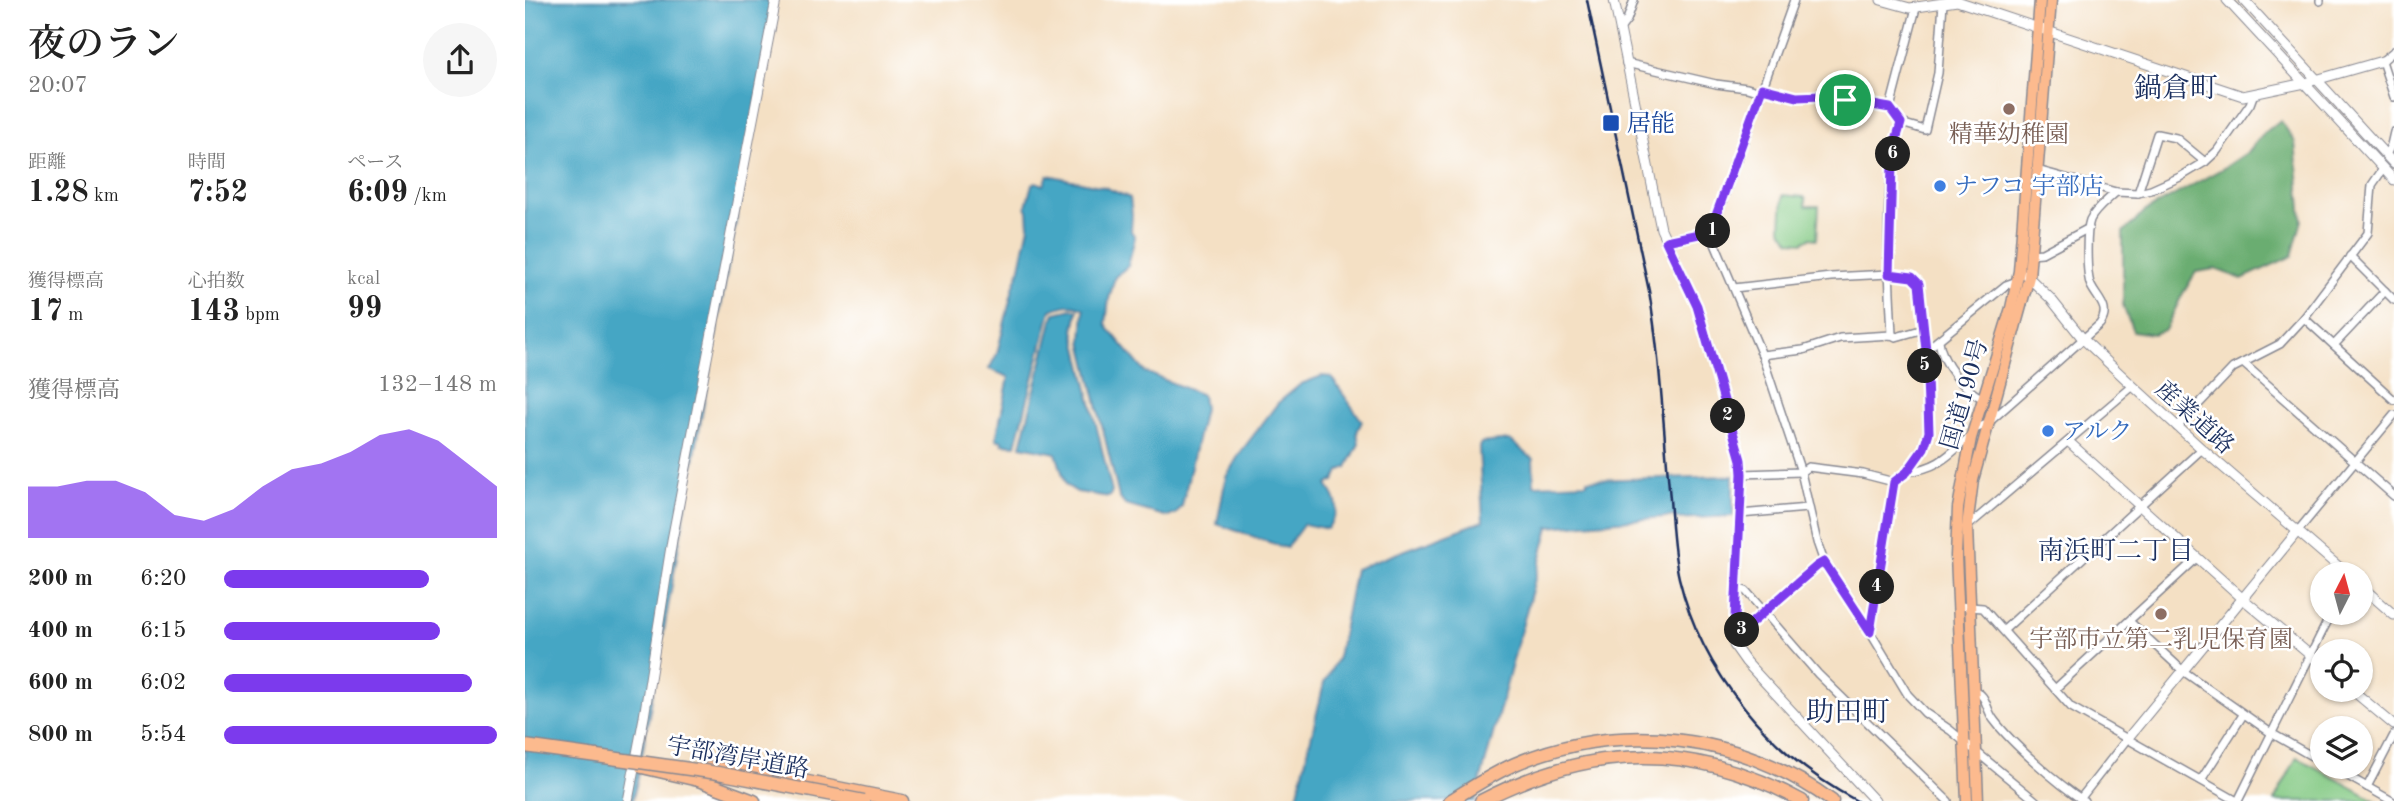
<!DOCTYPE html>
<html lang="ja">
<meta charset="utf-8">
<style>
body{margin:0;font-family:"Old Standard TT","Noto Serif JP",serif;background:#f6f6f6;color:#222;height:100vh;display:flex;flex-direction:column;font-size:26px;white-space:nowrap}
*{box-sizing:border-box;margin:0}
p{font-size:23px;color:#767676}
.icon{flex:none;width:38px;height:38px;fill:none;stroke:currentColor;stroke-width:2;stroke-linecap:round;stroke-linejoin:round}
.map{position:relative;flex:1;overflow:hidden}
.panel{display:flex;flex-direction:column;background:#fff;width:525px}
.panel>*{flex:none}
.needle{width:46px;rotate:6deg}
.fabs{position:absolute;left:1785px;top:562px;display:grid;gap:14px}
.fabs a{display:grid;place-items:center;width:63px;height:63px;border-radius:50%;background:#fff;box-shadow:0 2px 5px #0004;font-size:35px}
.pin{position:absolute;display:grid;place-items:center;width:60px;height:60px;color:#fff;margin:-30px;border:4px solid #fff;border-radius:50%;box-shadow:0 2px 7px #0007}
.km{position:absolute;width:35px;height:35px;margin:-18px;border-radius:50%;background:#222;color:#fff;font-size:19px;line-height:35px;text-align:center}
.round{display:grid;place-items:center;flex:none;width:74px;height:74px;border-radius:37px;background:#f6f6f6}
.head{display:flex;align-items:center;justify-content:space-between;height:119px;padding:0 28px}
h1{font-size:38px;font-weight:600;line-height:52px}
.metrics{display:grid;grid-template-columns:repeat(3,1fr);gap:10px;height:119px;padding:7px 28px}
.metrics div{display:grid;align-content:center}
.metrics b{font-size:30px;font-weight:600}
.metrics small{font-size:19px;font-weight:400}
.metrics p{font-size:19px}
.chart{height:196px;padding:14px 28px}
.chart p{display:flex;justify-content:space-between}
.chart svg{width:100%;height:126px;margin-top:7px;fill:#7c3aed;opacity:.7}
ul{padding:0 28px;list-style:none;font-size:23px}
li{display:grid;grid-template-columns:112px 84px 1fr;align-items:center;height:52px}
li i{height:18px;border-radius:9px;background:#7c3aed}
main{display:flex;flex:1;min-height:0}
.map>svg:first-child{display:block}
.green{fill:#83c983;stroke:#4f7c70;stroke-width:2}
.forest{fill:#6aad71;stroke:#426e68;stroke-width:2}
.water{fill:#44a6c4;stroke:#306a91;stroke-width:2}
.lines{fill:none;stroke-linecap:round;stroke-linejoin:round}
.minor-casing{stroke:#888891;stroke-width:10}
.tertiary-casing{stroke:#888891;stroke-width:11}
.trunk-casing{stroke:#888891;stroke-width:13}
.motorway-casing{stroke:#888891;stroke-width:15}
.minor{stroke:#fff;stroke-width:7}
.tertiary{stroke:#fff;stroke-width:9}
.trunk{stroke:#fcba8e;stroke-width:10}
.motorway{stroke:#fcba8e;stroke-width:12}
.rail{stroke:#1b2f5e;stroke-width:2.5}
.motorway-bridge-casing{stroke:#888891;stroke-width:15;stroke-linecap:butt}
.motorway-bridge{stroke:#fcba8e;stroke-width:12}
.route-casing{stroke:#fff;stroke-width:14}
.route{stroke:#7c3aed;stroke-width:9}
.education-dot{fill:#8d6e63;stroke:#fff;stroke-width:2.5}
.transit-dot{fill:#1a4fb4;stroke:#fff;stroke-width:2.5}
.shop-dot{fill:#3f7fe0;stroke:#fff;stroke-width:2.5}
.labels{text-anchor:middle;stroke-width:5;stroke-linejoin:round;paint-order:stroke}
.transit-label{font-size:24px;fill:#164399;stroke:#fff;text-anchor:start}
.education-label{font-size:24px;fill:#785e54;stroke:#fff}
.shop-label{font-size:24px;fill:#366cbe;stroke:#fff;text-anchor:start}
.street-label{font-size:24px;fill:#1b2f5e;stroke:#fff}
.neighbourhood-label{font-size:26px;fill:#1b2f5e;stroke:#fff}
.quarter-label{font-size:28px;fill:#1b2f5e;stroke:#fff}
</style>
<main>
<section class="panel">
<div class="head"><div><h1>夜のラン</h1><p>20:07</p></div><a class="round"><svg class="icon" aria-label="share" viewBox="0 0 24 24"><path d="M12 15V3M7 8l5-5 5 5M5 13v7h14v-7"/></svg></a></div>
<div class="metrics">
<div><p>距離</p><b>1.28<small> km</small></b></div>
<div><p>時間</p><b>7:52</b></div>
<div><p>ペース</p><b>6:09<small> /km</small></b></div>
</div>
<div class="metrics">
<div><p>獲得標高</p><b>17<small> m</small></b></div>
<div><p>心拍数</p><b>143<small> bpm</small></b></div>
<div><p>kcal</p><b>99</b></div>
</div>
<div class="chart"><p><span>獲得標高</span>132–148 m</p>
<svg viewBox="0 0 160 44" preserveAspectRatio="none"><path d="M0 44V26L10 26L20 24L30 24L40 28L50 36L60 38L70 34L80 26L90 20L100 18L110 14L120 8L130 6L140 10L150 18L160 26V44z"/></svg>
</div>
<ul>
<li><b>200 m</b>6:20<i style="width:75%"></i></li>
<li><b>400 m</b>6:15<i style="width:79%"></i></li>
<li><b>600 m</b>6:02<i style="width:91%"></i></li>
<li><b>800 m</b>5:54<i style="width:100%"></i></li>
</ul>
</section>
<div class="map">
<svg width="1869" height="801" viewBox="0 0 1869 801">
<rect width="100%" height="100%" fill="#fff"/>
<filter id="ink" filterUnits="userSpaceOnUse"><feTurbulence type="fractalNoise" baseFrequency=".0143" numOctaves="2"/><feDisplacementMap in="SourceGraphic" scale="14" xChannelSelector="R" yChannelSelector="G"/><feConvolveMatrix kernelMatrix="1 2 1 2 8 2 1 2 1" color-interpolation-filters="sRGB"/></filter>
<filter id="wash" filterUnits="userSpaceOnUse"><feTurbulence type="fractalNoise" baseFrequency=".00686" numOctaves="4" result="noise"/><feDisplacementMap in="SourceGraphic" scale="28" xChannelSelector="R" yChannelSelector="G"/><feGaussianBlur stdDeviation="1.57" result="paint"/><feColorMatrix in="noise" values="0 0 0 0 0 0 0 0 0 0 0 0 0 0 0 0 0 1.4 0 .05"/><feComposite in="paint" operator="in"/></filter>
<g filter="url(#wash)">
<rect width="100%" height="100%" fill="#f4e0c4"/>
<g class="green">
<path d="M1258,195L1279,197L1281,199V206H1294L1292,239L1285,238L1278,242L1265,241L1256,228Z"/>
<path d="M1772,757L1851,801H1749Z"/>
</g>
<path class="forest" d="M1756,121L1770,142L1777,220L1767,256L1717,279L1690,269L1671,272L1657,295L1640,330L1628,334L1608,331L1598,306V232L1610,222L1619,212L1702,166L1723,152L1740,132Z"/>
<g class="water">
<path d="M0,0H250L113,777L107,801H0Z"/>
<path d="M523,175L579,187L605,198L607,215L606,231L610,237L603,266L590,277L584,299L581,323L583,328L620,372L677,395L679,409L657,506L651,514L643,517L600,505L594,497L557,342L559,309C548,302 537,306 526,310L491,445L477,444V441L471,439L484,377L464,369L472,354L488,288L494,272L504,226L503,211L501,206L507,184L511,182L519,185Z"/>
<path d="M547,309L553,310L549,330L587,492L584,497L552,492L541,485L531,453L496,446L527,320L530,313Z"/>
<path d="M797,376L806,377L837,421L832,432L834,444L822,467L814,471L810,480L802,485C815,503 815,510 802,529L779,524L761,548L692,524L701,477L715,453L753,403L776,384Z"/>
<path d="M985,440L1008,459L1009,485L1062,483V480L1208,476V516L1151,519V516L1024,527L950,801H771L799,683L813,657L830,569L958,521L954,447L956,443Z"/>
</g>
</g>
<g filter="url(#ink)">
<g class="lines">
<defs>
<g id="minor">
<path d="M1269,0L1190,221V244L1237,355L1276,472L1292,542L1299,562L1345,632L1383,695L1400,713L1425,730L1511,801"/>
<path d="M1795,1V0"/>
<path d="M1095,29L1102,20L1109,0"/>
<path d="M1869,51L1857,61L1869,97"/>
<path d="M1101,63L1191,84L1222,88L1235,92"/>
<path d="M1237,88L1271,97L1297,96L1365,108L1376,123L1400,130L1413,73L1418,3"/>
<path d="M1365,108L1391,8"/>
<path d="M1861,155L1866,145L1869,132"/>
<path d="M1512,170L1591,192L1613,193L1626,190L1655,177L1680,162L1692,151L1725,104L1728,96"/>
<path d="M1613,193L1632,134L1651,138L1680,162"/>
<path d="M1141,241L1188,231"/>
<path d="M1506,254L1517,253L1564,228"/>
<path d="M1825,256L1869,300"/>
<path d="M1209,288L1306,277L1364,274L1387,277L1394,284L1401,350L1403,432L1399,448L1382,472L1369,482L1346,631"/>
<path d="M1779,318L1869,400"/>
<path d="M1367,335C1364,268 1357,186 1376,123"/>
<path d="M1414,341C1417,363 1438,390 1459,399"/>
<path d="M1809,345L1860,291"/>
<path d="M1401,350L1481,285L1492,281"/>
<path d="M1237,355L1278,350L1315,338L1367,335L1371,337L1399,329"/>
<path d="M1718,363L1869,496"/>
<path d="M1652,427L1708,368L1755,344L1779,318L1843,233L1847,185L1858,169"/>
<path d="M1450,429L1462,424L1575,324C1586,308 1573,300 1566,286C1561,275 1561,231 1565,220C1570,209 1583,200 1591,192"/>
<path d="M1382,472C1411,468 1420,459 1441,440L1446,438"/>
<path d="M1217,474L1276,472L1283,467L1338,474L1369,482"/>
<path d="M1215,514L1283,508"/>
<path d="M1443,526L1608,386"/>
<path d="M1772,532L1869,415"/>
<path d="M1211,588L1221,591L1293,674L1423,801"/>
<path d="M1433,606L1458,608L1546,707L1712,801"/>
<path d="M1605,622L1658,671L1746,733L1797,762"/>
<path d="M1479,630L1677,449"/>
<path d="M1209,638L1292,566L1299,562"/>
<path d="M1530,689L1672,558"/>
<path d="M1448,690C1463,695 1460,709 1469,720C1487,744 1533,784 1559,801"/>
<path d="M1805,766L1867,801"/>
<path d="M1676,780L1718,715"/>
<path d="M1842,787L1869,735"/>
<path d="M1555,799L1602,739"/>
<path d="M1713,801L1807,612"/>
</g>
<g id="tertiary">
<path d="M1089,0L1136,229L1172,306L1216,460L1217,474L1209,645L1221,662L1350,801"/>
<path d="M1356,0L1385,8L1432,1L1718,96L1780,83L1857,61"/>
<path d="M1702,0L1869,180"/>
<path d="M1719,0L1869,164"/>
<path d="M1501,275L1526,299L1558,339L1608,386L1677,449L1822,574"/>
<path d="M1544,442L1717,598L1797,665"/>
<path d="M1836,586L1869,615"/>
<path d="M1827,690L1869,725"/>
<path d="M1602,739L1772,532"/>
<path d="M103,801L119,717L147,540L251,0"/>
</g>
<g id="trunk">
<path d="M1442,801L1431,556L1433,508L1446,438L1486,308L1494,271L1515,0"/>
<path d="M1453,801L1442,527L1448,480L1504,277L1526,0"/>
</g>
<g id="motorway">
<path d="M117,767L173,780L229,801"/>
<path d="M184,768L233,772L377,801"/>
<path d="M925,801C946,788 967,774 990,764C1095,719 1215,734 1307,801"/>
<path d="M956,801C1066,744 1167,741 1277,801"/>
</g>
</defs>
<use href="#minor" class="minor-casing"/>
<use href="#tertiary" class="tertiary-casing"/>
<use href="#trunk" class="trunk-casing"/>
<use href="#motorway" class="motorway-casing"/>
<use href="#minor" class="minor"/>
<use href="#tertiary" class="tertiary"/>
<use href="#trunk" class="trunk"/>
<use href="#motorway" class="motorway"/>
<path class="rail" d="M1062,0L1124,291C1135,356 1138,422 1144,488C1147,517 1147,548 1154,578C1177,673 1246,756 1332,801"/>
<defs>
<path id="motorway-bridge" d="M0,746L193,773L339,801"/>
</defs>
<use href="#motorway-bridge" class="motorway-bridge-casing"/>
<use href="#motorway-bridge" class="motorway-bridge"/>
</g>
</g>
<g class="lines" filter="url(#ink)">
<defs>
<path id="route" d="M1237,88L1272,97L1297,96L1365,108L1376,123L1368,150L1367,164L1364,274L1387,277L1394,284L1401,350L1404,432L1399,448L1382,472L1369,482L1345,632L1299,562L1292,566L1209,638L1217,474L1216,460L1172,306L1141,241L1188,231L1189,221Z"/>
</defs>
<use href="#route" class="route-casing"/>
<use href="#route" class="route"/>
</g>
<g class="education-dot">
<circle cx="1484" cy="109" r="7"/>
<circle cx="1636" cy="614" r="7"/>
</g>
<rect class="transit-dot" x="1077" y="114" width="18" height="18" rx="3.5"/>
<g class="shop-dot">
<circle cx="1415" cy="186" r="7"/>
<circle cx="1523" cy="431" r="7"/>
</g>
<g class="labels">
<g class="transit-label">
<text x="1102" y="131">居能</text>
</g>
<g class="education-label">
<text x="1484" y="142">精華幼稚園</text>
<text x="1636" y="647">宇部市立第二乳児保育園</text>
</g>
<g class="shop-label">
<text x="1429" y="194">ナフコ 宇部店</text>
<text x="1537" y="439">アルク</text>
</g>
<g class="street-label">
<text transform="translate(1439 394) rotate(-74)" y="8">国道190号</text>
<text transform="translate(1670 417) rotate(42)" y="8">産業道路</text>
<text transform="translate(213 757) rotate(10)" y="8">宇部湾岸道路</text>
</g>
<g class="neighbourhood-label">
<text x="1591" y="559">南浜町二丁目</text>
</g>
<g class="quarter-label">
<text x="1651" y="97">鍋倉町</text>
<text x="1323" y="721">助田町</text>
</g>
</g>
</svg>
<div class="fabs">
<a><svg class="needle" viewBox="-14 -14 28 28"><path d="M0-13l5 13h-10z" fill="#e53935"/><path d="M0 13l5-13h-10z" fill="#767676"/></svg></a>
<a><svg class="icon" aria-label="locate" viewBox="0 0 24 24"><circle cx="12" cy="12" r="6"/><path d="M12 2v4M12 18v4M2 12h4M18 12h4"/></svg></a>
<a><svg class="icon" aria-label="layers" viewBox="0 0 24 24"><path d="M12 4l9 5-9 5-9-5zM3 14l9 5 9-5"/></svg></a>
</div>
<div class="pin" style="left:1320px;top:100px;background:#1e9e55"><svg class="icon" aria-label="arrive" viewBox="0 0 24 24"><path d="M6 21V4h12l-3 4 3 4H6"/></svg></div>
<b class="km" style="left:1188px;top:231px">1</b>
<b class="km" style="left:1203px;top:416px">2</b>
<b class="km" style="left:1217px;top:630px">3</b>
<b class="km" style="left:1352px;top:587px">4</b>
<b class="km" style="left:1400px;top:366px">5</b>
<b class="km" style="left:1368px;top:154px">6</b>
</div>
</main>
